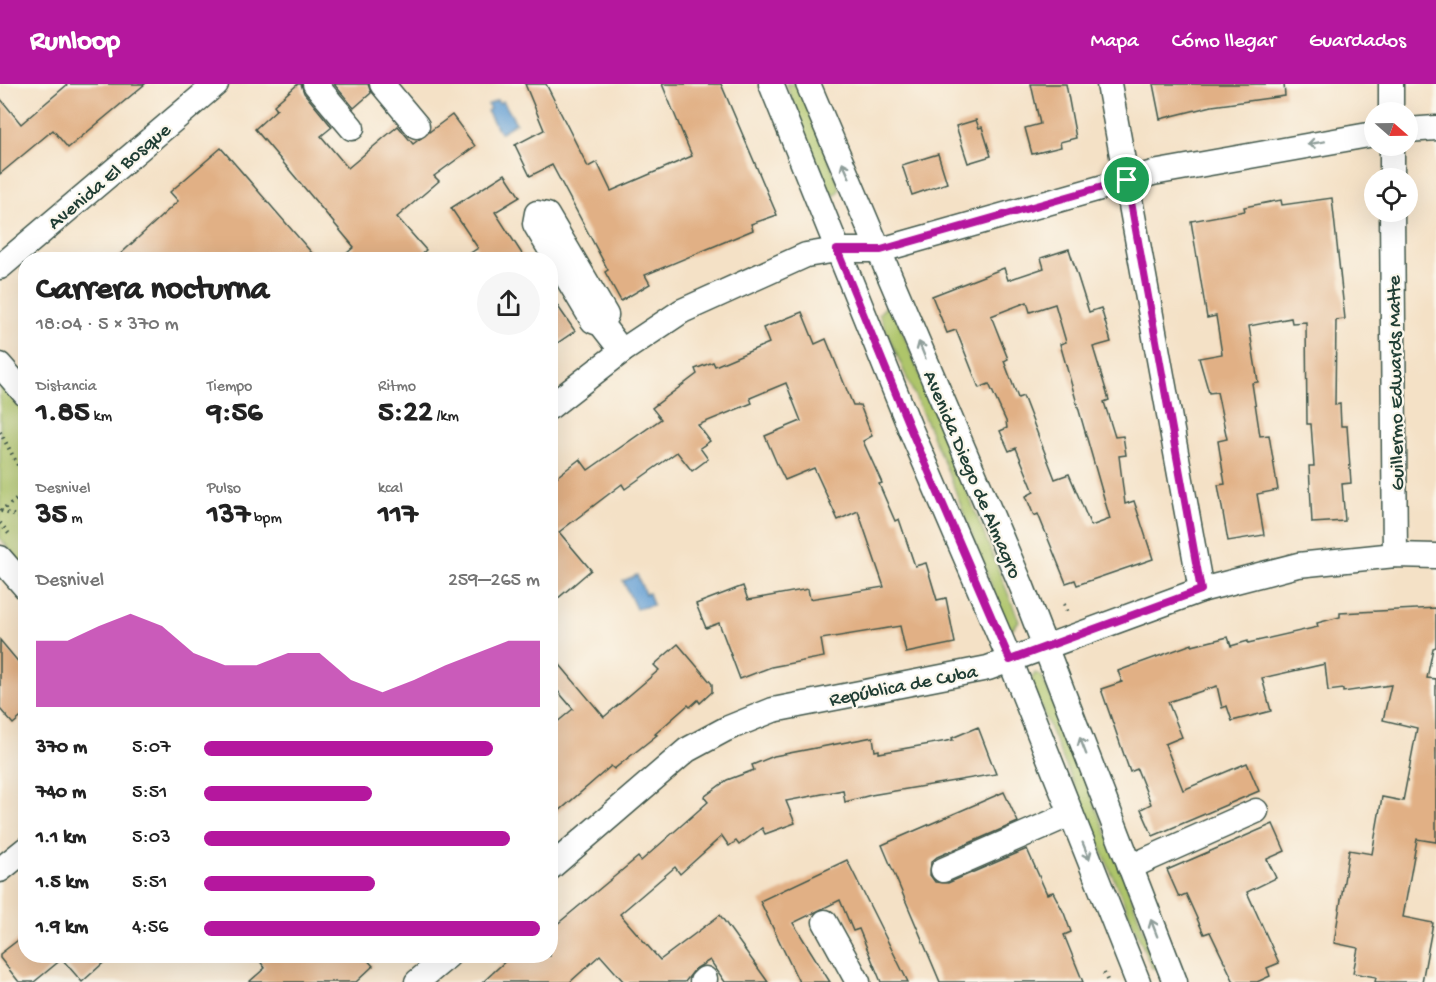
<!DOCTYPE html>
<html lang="es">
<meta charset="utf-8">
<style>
body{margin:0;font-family:"Gochi Hand",sans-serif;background:#f6f6f6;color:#222;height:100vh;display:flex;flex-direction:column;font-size:22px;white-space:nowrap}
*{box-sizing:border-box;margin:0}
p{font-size:20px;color:#767676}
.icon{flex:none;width:33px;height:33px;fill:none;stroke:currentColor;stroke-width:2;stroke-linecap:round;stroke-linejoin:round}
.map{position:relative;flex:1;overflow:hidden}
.panel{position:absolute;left:18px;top:168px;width:540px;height:711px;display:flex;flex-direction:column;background:#fff;border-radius:24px;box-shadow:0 6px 24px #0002}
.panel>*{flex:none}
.needle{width:39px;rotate:110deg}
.controls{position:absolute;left:1364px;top:18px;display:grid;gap:12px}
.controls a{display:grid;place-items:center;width:54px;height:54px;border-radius:50%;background:#fff;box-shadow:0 6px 24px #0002;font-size:30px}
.pin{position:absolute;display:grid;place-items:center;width:51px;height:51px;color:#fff;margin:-26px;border:3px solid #fff;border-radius:50%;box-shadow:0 2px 6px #0007}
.round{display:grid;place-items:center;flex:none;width:63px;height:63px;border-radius:32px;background:#f6f6f6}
.headline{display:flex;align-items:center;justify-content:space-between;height:102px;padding:0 18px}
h1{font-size:33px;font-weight:800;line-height:45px}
.metrics{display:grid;grid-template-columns:repeat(3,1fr);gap:9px;height:102px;padding:6px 18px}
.metrics div{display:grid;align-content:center}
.metrics b{font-size:30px;font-weight:800}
.metrics small{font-size:16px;font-weight:400}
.metrics p{font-size:16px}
.chart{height:168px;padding:12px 18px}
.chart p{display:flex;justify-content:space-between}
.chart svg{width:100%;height:108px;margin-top:6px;fill:#b5179e;opacity:.7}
ul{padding:0 18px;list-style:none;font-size:20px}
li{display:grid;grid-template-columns:96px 72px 1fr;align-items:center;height:45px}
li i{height:15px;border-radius:8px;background:#b5179e}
header{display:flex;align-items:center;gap:36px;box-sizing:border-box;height:84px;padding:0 30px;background:#b5179e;color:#fff}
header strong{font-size:28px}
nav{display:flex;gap:33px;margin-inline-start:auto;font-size:21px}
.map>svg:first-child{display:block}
.green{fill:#aec56b;stroke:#668150;stroke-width:1.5}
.water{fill:#649ed3;stroke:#426e84;stroke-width:1.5}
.building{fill:#e1b085;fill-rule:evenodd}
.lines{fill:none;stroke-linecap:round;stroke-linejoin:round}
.minor-casing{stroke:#3f564a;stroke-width:27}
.path{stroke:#3f564a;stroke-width:4;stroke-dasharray:1.5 4.5;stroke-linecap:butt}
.minor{stroke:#fff;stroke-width:24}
.oneway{stroke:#8f9e9a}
.route-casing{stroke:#fff;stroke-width:12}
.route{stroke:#b5179e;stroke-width:8}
.labels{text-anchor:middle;stroke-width:4.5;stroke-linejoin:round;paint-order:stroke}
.street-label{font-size:20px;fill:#1f3d34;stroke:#fbf7ec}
</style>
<header>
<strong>Runloop</strong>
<nav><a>Mapa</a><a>Cómo llegar</a><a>Guardados</a></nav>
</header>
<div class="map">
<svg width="1436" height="898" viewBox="0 0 1436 898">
<rect width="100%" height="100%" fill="#fbf7ec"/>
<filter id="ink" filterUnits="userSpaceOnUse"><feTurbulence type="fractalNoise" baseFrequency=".0167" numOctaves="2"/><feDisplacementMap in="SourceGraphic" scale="12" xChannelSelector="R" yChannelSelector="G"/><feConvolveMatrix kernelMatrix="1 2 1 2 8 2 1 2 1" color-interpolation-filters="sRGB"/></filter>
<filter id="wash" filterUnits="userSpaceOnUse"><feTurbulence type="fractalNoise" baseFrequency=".008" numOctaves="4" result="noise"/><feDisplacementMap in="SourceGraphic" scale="24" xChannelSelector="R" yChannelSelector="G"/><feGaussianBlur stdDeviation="1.35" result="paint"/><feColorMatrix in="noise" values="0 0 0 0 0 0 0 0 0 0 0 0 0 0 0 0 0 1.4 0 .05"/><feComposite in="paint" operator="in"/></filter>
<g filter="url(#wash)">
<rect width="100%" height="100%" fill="#f4e1c6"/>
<g class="green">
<path d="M786,0H798L840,104L836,111L829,109Z"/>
<path d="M887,221L893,224L1019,537L1012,545L1006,540L949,390L879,230Z"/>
<path d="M0,298L25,328V485L0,454Z"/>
<path d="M1035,589L1042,592L1124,792L1157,884H1152L1030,598Z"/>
</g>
<g class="water">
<path d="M497,16L499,19L503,17L516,39L500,49L487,27L490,25L488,21Z"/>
<path d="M637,491L645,510L649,509L653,521L636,525L623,497Z"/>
</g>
<g id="blocks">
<g class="building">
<path d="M68,0H145L68,64L53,46L0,90V14L21,40Z"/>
<path d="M298,0H301L304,9L332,43L321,52L348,84L398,42L413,60L452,31L475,62L434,92L439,97L397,133L426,166L415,176H339L354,163L255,45L277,25L274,21Z"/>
<path d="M334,0H368L371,9L354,24Z"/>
<path d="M525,0H546L588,83L597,78L611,107L692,72L662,0H721L777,131L751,140L753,146L645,191L650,200L621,217L605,188L608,186L552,81L530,92L515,61L544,46Z"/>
<path d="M1031,0H1066L1076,54L1060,58L1061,63L1032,70L1025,44L1040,40Z"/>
<path d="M1153,0H1284L1285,12L1212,22L1160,35Z"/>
<path d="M976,36L979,44L982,43L991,72L968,79L956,42Z"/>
<path d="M221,64L318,176H114L178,117L170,108Z"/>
<path d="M938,70L947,99L912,111L902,81Z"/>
<path d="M505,90L520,113L495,128L526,176H460L478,164L451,124Z"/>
<path d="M1332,114L1345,235L1336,236L1335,321L1340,320L1341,342H1347L1351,399L1342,400L1345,437L1312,439L1309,382H1314L1311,340H1307L1306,238L1292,239L1291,234L1249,242L1258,298L1252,299L1260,352L1269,351L1278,406L1257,410L1264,451L1228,457L1218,401L1225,400L1218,357L1227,355L1217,308L1209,309L1199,274L1222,270L1216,232L1207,234L1191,137L1245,127L1244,123L1281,116L1282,121Z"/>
<path d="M1069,165L1089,228L1101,224L1111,258L1093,263L1109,316L1104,318L1115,353L1123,352L1126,371L1119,372L1125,420L1134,417L1153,475L1077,501L1075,496L1066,499L1038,430L1034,432L1026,412L1034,408L1016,364L1009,367L1000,347L1007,344L1006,337L989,300L979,304L956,246L947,249L932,212L1004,184L1008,196L1044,184L1041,174ZM1027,218L1030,228L1055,220L1066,258L1060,260L1110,435L1091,442L1069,390L1055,395L1023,312L1018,314L1004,277L1008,275L991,232Z"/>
<path d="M550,211L575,247L550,264Z"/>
<path d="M802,228L815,260L826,255L853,321H860L872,352L863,357L882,399L879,400L895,437L899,435L915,482L926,479L937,516L946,514L955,559L906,569L900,542L821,555L824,573L771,583L740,595L719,539L706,544L696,520L743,502L748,516L808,505L810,515L884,503L858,427L838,436L814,384L785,396L777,380L765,352L801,337L786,299L750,314L752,319L698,341L710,357L700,364L708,375L692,387L677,368L625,405L622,400L559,448L591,486L550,521V398L580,375L588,386L661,335L652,324L697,290L695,285L713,278L715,282L769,259L763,244Z"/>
<path d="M1436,524V563L1433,564L1427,594L1436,595V758L1417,755L1403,833L1433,839L1422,898H1375L1376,893L1353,889L1358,864L1334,859L1349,766L1372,770L1382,713L1403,717L1417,644L1383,636L1391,601L1343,608V605L1328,607L1325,580L1262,594L1271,627L1232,637L1227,622L1222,624L1217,602L1168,618L1182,653L1165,660L1183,706L1247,679L1259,707L1153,752L1141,725L1151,720L1137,685L1130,688L1101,605L1122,598L1118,587L1192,560V562L1228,553L1231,562L1248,557V559L1318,543L1317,539L1340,533V529Z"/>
<path d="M0,556L26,587V629L13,640L0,625Z"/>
<path d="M678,560L712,600V608L700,619L698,616L690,623L688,621L655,650L657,651L614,685L611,682L550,735V644L573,625L550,598V569L604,633L659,586L654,581Z"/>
<path d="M978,643L996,690L871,711L845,718L843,706L786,717L795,739L765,750L762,744L739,761L736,757L729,762L722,752L680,790L675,783L620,830L660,876L720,831L768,898H725L710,876L695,885L685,898H624L600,871L570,898H483L511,872H550V846L638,773L641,777L708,718L704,713L727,696L754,686L752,681L774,672L873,653L875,667L879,666V669L953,656L952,654Z"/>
<path d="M1004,708L1018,738L937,773L931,778L930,791L935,798L948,799L1027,765L1047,810L1053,808L1064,829L1071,848L1064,851L1083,898H940L882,761Z"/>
<path d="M1273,740L1285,767L1267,775L1276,794L1247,808L1279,879L1267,884L1270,892L1257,898H1234L1210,848L1204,850L1186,810L1179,813L1167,786Z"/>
<path d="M847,776L908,898H881L859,845L853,847L840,816L793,839L830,898H799L760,817Z"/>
<path d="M26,850V872H111L82,898L62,875L34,898H19L0,874V870Z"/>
<path d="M256,872H364L373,882L356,898H249L265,884Z"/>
</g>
</g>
</g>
<g filter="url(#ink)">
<use href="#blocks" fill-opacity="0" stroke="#3f564a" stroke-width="1.5"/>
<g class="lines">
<defs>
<g id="minor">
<path d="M315,0L352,44"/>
<path d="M382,0L417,42"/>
<path d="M771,0L910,344L1010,576L1138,898"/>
<path d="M808,0L1022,503L1175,898"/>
<path d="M1109,0L1201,506"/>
<path d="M1391,0V28"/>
<path d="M1407,46L1436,44"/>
<path d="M1392,62V94"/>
<path d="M1392,128L1395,471"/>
<path d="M0,183L216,0"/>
<path d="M601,240L606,231L547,131L537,129L535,140L593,237L601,240L622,267"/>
<path d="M0,281L26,311"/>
<path d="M550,323L622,267L682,227L806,171L837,166H881L1153,89L1374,50"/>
<path d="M0,474L26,504"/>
<path d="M1130,783L1256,727"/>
<path d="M550,784L687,666L726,645L773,626L988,584L1201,506L1298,481L1395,471L1436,472"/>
<path d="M0,786L26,765"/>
<path d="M943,786L1071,730"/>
<path d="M825,838L858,898"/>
<path d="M417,898L448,872"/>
<path d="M702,898L705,895"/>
</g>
</defs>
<use href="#minor" class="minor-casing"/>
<g class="path">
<path d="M0,348L26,396"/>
<path d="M0,427L16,416L26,404"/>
<path d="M1,427L26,435"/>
<path d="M0,439L10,451"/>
<path d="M1064,520L1068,531"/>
<path d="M1104,889L1108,898"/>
</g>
<use href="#minor" class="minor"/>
</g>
<defs><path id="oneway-shaft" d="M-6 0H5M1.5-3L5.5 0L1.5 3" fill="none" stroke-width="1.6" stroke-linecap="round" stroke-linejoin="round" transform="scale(1.5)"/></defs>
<g class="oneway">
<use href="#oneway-shaft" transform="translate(1316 59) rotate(170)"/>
<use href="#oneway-shaft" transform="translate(846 86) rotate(-114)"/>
<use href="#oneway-shaft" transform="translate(922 266) rotate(-112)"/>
<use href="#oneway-shaft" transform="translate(1083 662) rotate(-111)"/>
<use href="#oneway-shaft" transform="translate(1086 767) rotate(68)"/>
<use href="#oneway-shaft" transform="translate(1154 844) rotate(-111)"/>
</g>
</g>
<g class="lines" filter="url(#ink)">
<defs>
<path id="route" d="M1127,96L1201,506L1010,576L910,344L837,166H881Z"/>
</defs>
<use href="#route" class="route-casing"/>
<use href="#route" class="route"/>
</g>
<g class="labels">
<g class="street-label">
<text transform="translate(108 91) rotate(-40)" y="7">Avenida El Bosque</text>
<text transform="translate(1394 299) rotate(-91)" y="7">Guillermo Edwards Matte</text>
<text transform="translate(974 390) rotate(67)" y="7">Avenida Diego de Almagro</text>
<text transform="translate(903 600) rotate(-11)" y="7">República de Cuba</text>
</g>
</g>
</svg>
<div class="controls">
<a><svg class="needle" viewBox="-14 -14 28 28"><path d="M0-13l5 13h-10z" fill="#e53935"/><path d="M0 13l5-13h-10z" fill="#767676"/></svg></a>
<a><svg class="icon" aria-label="locate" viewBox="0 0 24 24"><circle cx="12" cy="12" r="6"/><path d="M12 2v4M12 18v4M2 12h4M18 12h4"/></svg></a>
</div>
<div class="pin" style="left:1127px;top:96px;background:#1e9e55"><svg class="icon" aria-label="arrive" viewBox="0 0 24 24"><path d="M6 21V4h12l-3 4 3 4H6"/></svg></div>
<section class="panel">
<div class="headline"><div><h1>Carrera nocturna</h1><p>18:04 · 5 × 370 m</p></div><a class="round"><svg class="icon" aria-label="share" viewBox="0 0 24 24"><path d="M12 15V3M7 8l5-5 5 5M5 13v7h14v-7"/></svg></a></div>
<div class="metrics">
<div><p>Distancia</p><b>1.85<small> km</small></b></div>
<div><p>Tiempo</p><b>9:56</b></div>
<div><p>Ritmo</p><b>5:22<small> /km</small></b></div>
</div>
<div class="metrics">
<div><p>Desnivel</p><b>35<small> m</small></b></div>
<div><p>Pulso</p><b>137<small> bpm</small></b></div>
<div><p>kcal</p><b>117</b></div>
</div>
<div class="chart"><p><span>Desnivel</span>259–265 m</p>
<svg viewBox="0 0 160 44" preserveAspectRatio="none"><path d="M0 44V17L10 17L20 11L30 6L40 11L50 22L60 27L70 27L80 22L90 22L100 33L110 38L120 33L130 27L140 22L150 17L160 17V44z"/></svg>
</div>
<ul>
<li><b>370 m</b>5:07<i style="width:86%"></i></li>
<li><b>740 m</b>5:51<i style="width:50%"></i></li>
<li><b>1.1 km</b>5:03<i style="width:91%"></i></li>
<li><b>1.5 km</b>5:51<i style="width:51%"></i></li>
<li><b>1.9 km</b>4:56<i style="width:100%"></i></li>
</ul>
</section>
</div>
